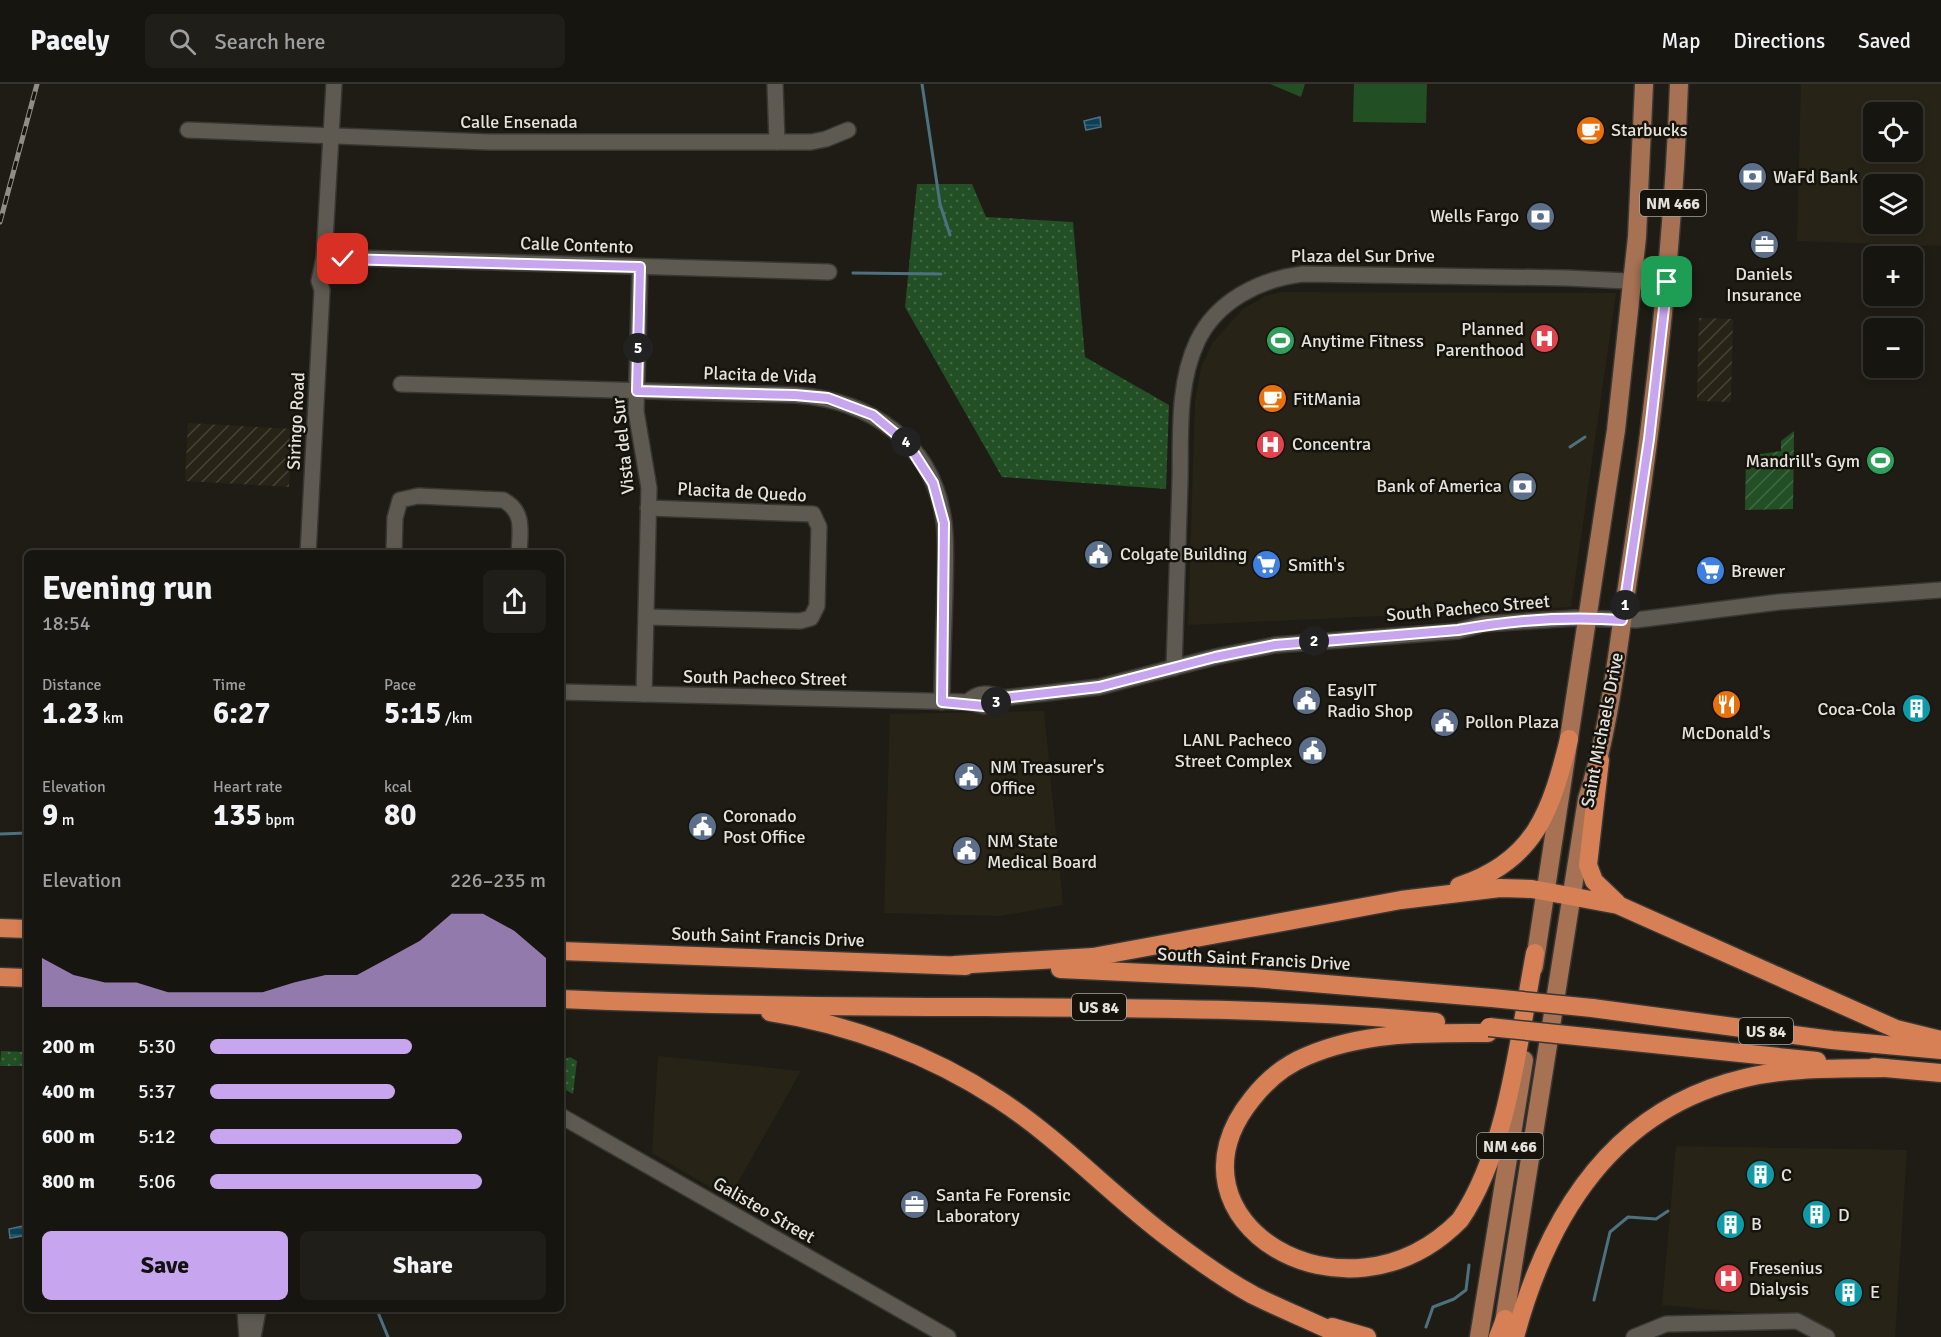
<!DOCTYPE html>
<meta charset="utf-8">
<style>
body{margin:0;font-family:Signika,sans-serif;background:#201e19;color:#f1f3f6;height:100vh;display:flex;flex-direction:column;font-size:22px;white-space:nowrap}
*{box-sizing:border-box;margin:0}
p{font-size:20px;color:#9e9f9f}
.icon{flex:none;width:33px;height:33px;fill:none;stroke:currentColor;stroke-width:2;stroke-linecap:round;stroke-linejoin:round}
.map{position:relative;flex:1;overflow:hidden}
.drawer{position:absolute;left:24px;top:466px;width:540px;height:762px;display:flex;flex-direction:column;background:#171510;border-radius:9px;box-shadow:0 3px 9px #0003,0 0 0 2px #363430}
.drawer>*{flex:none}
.fabs{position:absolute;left:1863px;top:18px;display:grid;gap:12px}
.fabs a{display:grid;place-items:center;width:60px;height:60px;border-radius:9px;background:#171510;box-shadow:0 3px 9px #0003,0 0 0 2px #363430;font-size:30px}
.pin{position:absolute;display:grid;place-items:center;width:51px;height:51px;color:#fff;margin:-26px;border-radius:12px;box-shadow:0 3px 9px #0006}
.km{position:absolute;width:30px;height:30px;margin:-15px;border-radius:50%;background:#222;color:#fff;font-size:16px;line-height:30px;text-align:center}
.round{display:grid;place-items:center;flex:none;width:63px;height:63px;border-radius:9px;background:#201e19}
.summary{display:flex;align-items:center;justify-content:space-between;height:102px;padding:0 18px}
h1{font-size:33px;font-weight:700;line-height:45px}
.figures{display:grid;grid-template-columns:repeat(3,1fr);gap:9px;height:102px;padding:6px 18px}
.figures div{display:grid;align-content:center}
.figures b{font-size:30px;font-weight:700}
.figures small{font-size:16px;font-weight:400}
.figures p{font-size:16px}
.chart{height:168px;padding:12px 18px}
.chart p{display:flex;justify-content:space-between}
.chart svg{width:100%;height:108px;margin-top:6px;fill:#c8a6ef;opacity:.7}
.action{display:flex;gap:12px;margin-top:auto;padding:12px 18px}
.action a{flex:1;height:69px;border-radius:9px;background:#c8a6ef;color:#111;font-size:24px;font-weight:700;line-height:69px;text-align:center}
.action a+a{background:#201e19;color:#f1f3f6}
ul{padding:0 18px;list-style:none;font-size:20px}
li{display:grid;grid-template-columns:96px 72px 1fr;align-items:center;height:45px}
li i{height:15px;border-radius:8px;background:#c8a6ef}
header{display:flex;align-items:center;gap:36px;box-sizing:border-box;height:84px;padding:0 30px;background:#171510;border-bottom:2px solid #363430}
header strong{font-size:28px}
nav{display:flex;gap:33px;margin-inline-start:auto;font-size:21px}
.search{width:420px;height:54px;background:#201e19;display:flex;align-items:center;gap:15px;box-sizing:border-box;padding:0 21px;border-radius:9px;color:#9e9f9f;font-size:22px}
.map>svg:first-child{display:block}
.built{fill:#282317;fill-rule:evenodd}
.industrial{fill:url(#industrial-furrows)}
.grass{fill:#234f25}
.park{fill:url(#park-dots)}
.garden{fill:url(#garden-furrows)}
.water{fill:url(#water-rules);stroke:#4d717f;stroke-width:1.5}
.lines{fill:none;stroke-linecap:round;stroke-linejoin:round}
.stream{stroke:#4d717f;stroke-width:3}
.minor-casing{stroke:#393733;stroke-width:18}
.major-casing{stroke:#393733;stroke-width:21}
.highway-casing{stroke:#393733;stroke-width:21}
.minor{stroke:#5e5a52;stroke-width:15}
.major{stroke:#a77154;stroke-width:18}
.highway{stroke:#d78056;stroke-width:18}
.rail-casing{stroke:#8f8d87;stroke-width:5}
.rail{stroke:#16130d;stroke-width:3;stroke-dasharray:9;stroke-linecap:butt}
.highway-bridge-casing{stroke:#393733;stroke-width:21;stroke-linecap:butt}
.highway-bridge{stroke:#d78056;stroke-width:18}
.route-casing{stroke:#fff;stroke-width:12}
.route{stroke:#c8a6ef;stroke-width:8}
.labels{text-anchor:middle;stroke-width:5;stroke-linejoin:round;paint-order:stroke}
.shield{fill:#16130d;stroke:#a6a49f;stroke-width:1.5}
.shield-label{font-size:16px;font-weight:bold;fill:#e4e2dd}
.street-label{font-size:18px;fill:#e4e2dd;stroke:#16130d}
.poi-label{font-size:18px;fill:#e4e2dd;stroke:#16130d;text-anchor:start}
</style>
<header>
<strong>Pacely</strong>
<div class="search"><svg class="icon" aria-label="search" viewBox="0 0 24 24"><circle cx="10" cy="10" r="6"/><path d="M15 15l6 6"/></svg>Search here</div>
<nav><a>Map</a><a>Directions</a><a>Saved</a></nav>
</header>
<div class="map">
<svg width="1941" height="1253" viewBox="0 0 1941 1253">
<defs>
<pattern id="industrial-furrows" width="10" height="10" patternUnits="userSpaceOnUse" patternTransform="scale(1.5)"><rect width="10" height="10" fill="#282317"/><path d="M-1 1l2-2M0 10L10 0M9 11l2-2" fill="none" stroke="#474338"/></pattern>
<pattern id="park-dots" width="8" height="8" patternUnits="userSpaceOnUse" patternTransform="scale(1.5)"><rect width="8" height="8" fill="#234f25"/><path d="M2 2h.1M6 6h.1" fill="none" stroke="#436844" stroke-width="1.8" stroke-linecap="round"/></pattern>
<pattern id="garden-furrows" width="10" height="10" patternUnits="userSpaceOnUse" patternTransform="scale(1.5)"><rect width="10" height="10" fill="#234f25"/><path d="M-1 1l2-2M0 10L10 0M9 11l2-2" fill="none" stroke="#436844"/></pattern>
<pattern id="water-rules" width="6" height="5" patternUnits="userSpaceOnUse" patternTransform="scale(1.5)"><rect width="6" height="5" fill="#0c4057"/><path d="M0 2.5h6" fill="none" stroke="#2f5b6f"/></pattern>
</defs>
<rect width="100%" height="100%" fill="#1f1c15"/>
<g class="built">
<path d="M1801,0H1941V162L1797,157ZM1874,28H1912V68H1874ZM1874,100H1912V140H1874Z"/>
<path d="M1282,208L1616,209L1571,523L1188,541L1195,316L1201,283L1213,258L1243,225L1265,212Z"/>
<path d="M1044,627L1063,821L1000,832L884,829L890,630Z"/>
<path d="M658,972L801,987L729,1114L652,1069Z"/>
<path d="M1676,1062L1907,1066L1895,1253H1825L1771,1231L1662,1221Z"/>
</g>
<g class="industrial">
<path d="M1699,234L1733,235L1731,318L1697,317Z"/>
<path d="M188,339L292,345L289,403L185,397Z"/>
</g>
<g class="grass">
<path d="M1270,0H1305L1301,13Z"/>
<path d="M1354,0H1427L1426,39L1353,38Z"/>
</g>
<g class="park">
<path d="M917,100H972L986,133L1073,138L1085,273L1169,321L1166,405L1002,393L905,223Z"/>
<path d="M1,967L27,968V982H0Z"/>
<path d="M570,973L577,977L573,1010L561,1003V977Z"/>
</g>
<path class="garden" d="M1794,347L1793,425L1745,426L1746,372L1781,367V357Z"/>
<g class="water">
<path d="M1100,33L1101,43L1086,46L1084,37Z"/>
<path d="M27,1141V1151L10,1154L9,1145Z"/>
</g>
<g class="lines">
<g class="stream">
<path d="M922,0L940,120L950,151"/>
<path d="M853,189L941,190"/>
<path d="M1570,363L1585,353"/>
<path d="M0,750L27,749"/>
<path d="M1594,1216L1610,1148L1628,1133L1656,1135L1668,1127"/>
<path d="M377,1226L388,1253"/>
<path d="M1426,1243L1433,1223L1454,1215L1466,1206L1469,1181"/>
</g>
<defs>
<g id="minor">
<path d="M775,0L777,58"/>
<path d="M188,46L488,58H811L826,55L848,46"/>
<path d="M324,173L829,188"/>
<path d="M640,183L636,327L649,404L644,610"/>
<path d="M401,300L795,311C871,316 934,359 944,439C947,462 945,485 945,508C944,544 942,581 942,618"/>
<path d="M308,470L322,206L319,197L324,173L334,0"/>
<path d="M394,470L395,434L400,416L418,412L503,416C525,427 520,448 519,470"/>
<path d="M646,533L800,537L811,534L817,522L819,443L813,430L648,424"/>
<path d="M1174,584C1176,522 1178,459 1180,397C1181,352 1177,301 1197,258C1216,217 1260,195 1303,190L1567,194L1667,199"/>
<path d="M561,608L968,618L984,622L1003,614L1099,603L1215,573L1275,561L1458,547L1484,540L1575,534L1636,536L1779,518L1941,506"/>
<path d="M968,618C978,607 990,609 1003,614"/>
<path d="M561,1032L948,1253"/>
<path d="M245,1226L247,1253"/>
<path d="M253,1253L258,1226"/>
<path d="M1634,1253L1666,1240L1797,1237L1827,1253"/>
</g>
<g id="major">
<path d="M1534,883L1616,346L1637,153L1644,0"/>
<path d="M1502,1251L1587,715C1610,644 1617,569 1628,496C1654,332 1673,167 1679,0"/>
<path d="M1479,1253L1524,976"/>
</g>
<g id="highway">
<path d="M1600,676L1588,781L1594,797L1617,819"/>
<path d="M1459,802C1536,777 1551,726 1569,655"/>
<path d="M0,844L27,845"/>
<path d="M561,867L966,882"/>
<path d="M955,881L1093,873L1401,816L1500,804L1532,805L1618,821L1896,945L1941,956"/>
<path d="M1060,885L1254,894L1492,914"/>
<path d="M0,893L27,894"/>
<path d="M561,915C703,921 845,923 987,923C1138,924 1287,924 1436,938"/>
<path d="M1592,924L1832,956L1941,966"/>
<path d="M770,928C849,940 931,971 998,1015C1060,1055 1111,1111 1170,1155C1196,1175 1224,1195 1253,1211C1283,1226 1314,1238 1344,1253"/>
<path d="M1488,949C1426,949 1365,947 1307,972C1285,981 1266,997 1252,1015C1154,1136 1345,1253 1460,1136C1508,1066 1519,952 1535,869"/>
<path d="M1586,953L1817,977"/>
<path d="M1874,983L1941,989"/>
<path d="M1332,1243L1367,1253"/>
<path d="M1498,1253L1505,1235"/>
<path d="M1515,1253C1548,1130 1613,1025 1745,994C1791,983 1839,985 1886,984"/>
</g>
</defs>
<use href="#minor" class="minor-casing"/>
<use href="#major" class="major-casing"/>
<use href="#highway" class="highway-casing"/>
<use href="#minor" class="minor"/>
<use href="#major" class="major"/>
<use href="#highway" class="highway"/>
<defs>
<path id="rail" d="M0,138L37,0"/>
</defs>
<use href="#rail" class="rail-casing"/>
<use href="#rail" class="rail"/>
<defs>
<g id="highway-bridge">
<path d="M1492,914L1592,924"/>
<path d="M1489,943L1586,953"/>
</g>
</defs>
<use href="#highway-bridge" class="highway-bridge-casing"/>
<use href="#highway-bridge" class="highway-bridge"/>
</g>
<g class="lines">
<defs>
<path id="route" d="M343,175L640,183L637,307L795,311L828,314L873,331L908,360L933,399L944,439L942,618L984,622L1003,614L1099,603L1215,573L1275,561L1458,546C1512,536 1568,532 1622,536L1649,355L1667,198"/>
</defs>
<use href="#route" class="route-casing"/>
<use href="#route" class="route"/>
</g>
<defs>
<symbol id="cafe-disc" viewBox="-11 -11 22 22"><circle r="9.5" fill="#e8710a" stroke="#16130d"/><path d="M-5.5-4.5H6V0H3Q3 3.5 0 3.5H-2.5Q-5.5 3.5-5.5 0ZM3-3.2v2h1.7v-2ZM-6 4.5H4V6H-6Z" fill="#fff"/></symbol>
<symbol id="bank-disc" viewBox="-11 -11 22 22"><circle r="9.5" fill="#5c6f8a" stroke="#16130d"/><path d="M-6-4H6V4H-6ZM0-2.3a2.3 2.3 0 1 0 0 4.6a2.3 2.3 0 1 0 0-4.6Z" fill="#fff"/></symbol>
<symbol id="office-disc" viewBox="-11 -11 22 22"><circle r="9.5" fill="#5c6f8a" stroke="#16130d"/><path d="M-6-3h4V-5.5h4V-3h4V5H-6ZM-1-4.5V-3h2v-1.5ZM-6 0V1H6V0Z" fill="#fff"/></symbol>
<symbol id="hospital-disc" viewBox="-11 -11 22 22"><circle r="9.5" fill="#e0444e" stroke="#16130d"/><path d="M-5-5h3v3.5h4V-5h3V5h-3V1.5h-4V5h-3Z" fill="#fff"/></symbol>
<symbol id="stadium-disc" viewBox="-11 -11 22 22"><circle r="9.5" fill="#2e9e5b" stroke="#16130d"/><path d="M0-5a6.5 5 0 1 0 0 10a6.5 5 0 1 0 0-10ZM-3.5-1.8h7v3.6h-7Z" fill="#fff"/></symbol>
<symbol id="civic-disc" viewBox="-11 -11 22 22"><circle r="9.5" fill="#5c6f8a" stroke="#16130d"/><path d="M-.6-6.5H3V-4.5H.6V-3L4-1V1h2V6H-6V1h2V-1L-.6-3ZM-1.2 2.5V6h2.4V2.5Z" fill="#fff"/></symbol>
<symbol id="supermarket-disc" viewBox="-11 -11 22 22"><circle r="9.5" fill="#3f7fe0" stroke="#16130d"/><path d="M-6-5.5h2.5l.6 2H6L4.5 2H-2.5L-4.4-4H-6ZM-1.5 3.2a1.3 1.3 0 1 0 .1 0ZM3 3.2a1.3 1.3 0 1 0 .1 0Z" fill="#fff"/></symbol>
<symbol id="restaurant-disc" viewBox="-11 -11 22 22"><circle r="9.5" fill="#e8710a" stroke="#16130d"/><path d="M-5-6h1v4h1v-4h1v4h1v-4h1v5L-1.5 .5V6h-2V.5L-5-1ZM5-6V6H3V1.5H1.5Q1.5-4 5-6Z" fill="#fff"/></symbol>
<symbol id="building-disc" viewBox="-11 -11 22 22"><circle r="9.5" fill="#0f9aa8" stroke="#16130d"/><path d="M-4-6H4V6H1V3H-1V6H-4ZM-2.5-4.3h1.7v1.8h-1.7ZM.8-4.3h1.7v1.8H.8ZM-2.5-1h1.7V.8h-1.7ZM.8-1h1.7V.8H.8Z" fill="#fff"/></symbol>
</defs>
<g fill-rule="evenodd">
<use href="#cafe-disc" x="1574" y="30" width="33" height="33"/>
<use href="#bank-disc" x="1736" y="76" width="33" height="33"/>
<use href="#bank-disc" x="1524" y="116" width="33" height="33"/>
<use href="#office-disc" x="1748" y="144" width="33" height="33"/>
<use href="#hospital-disc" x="1528" y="238" width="33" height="33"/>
<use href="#stadium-disc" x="1264" y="240" width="33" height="33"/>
<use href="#cafe-disc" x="1256" y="298" width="33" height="33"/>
<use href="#hospital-disc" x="1254" y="344" width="33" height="33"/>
<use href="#stadium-disc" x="1864" y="360" width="33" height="33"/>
<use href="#bank-disc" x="1506" y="386" width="33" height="33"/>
<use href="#civic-disc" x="1082" y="454" width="33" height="33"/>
<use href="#supermarket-disc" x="1250" y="464" width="33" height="33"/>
<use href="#supermarket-disc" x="1694" y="470" width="33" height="33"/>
<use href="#civic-disc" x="1290" y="600" width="33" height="33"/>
<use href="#restaurant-disc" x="1710" y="604" width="33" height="33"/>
<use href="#building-disc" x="1900" y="608" width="33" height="33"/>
<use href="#civic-disc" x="1428" y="622" width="33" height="33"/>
<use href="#civic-disc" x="1296" y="650" width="33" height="33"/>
<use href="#civic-disc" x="952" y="676" width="33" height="33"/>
<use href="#civic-disc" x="686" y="726" width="33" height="33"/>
<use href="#civic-disc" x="950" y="750" width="33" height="33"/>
<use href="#building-disc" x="1744" y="1074" width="33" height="33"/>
<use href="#office-disc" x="898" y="1104" width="33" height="33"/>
<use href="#building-disc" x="1800" y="1114" width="33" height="33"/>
<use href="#building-disc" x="1714" y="1124" width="33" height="33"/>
<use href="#hospital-disc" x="1712" y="1178" width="33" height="33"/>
<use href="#building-disc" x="1832" y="1192" width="33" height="33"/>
</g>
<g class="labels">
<g class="shield">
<rect x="1640" y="106" width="66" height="26" rx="4.5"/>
<rect x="1072" y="910" width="54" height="26" rx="4.5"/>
<rect x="1739" y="934" width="54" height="26" rx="4.5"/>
<rect x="1477" y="1049" width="66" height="26" rx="4.5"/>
</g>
<g class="shield-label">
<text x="1673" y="125">NM 466</text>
<text x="1099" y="929">US 84</text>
<text x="1766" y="953">US 84</text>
<text x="1510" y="1068">NM 466</text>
</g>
<g class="street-label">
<text x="519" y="44">Calle Ensenada</text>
<text transform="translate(577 161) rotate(2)" y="6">Calle Contento</text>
<text x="1363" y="178">Plaza del Sur Drive</text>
<text transform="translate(760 291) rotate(2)" y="6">Placita de Vida</text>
<text transform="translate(296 337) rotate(-87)" y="6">Siringo Road</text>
<text transform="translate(623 362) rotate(-96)" y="6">Vista del Sur</text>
<text transform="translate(742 408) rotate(3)" y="6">Placita de Quedo</text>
<text transform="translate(1468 524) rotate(-5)" y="6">South Pacheco Street</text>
<text transform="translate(765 594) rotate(1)" y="6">South Pacheco Street</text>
<text transform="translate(1602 646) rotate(-79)" y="6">Saint Michaels Drive</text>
<text transform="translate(768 853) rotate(2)" y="6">South Saint Francis Drive</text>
<text transform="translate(1254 875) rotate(3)" y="6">South Saint Francis Drive</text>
<text transform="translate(764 1126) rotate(30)" y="6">Galisteo Street</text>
</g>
<g class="poi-label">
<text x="1611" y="52">Starbucks</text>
<text x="1773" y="99">WaFd Bank</text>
<text x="1519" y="138" text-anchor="end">Wells Fargo</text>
<text x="1764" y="196" text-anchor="middle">Daniels<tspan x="1764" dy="21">Insurance</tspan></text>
<text x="1524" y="251" text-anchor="end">Planned<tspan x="1524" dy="21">Parenthood</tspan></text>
<text x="1301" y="263">Anytime Fitness</text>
<text x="1293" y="321">FitMania</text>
<text x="1292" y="366">Concentra</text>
<text x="1860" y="383" text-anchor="end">Mandrill's Gym</text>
<text x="1502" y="408" text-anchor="end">Bank of America</text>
<text x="1120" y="476">Colgate Building</text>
<text x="1288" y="487">Smith's</text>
<text x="1731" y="493">Brewer</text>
<text x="1327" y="612">EasyIT<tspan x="1327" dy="21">Radio Shop</tspan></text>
<text x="1896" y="631" text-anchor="end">Coca-Cola</text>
<text x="1465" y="644">Pollon Plaza</text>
<text x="1726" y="655" text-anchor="middle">McDonald's</text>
<text x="1292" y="662" text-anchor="end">LANL Pacheco<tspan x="1292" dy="21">Street Complex</tspan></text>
<text x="990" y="689">NM Treasurer's<tspan x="990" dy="21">Office</tspan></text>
<text x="723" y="738">Coronado<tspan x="723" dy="21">Post Office</tspan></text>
<text x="987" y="763">NM State<tspan x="987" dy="21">Medical Board</tspan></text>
<text x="1781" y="1097">C</text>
<text x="936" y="1117">Santa Fe Forensic<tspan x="936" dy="21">Laboratory</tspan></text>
<text x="1838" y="1137">D</text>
<text x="1751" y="1146">B</text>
<text x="1749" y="1190">Fresenius<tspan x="1749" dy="21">Dialysis</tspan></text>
<text x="1870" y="1214">E</text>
</g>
</g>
</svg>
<div class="fabs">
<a><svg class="icon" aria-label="locate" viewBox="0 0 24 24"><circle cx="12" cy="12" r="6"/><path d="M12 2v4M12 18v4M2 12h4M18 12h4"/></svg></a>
<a><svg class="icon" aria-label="layers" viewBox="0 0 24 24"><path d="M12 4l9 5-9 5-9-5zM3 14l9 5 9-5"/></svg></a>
<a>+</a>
<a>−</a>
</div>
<div class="pin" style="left:1667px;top:198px;background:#1e9e55"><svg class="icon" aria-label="arrive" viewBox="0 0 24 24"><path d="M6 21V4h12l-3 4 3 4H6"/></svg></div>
<div class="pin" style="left:343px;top:175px;background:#d93025"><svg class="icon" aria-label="check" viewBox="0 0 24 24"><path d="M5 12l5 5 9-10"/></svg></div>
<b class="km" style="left:1625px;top:521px">1</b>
<b class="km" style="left:1314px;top:557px">2</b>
<b class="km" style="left:996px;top:618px">3</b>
<b class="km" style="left:906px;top:358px">4</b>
<b class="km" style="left:638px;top:264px">5</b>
<section class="drawer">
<div class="summary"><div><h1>Evening run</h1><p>18:54</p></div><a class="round"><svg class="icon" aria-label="share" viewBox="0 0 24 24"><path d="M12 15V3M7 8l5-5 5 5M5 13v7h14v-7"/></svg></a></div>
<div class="figures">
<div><p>Distance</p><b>1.23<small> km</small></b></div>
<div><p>Time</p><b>6:27</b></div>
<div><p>Pace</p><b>5:15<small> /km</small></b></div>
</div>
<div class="figures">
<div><p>Elevation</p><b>9<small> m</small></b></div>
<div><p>Heart rate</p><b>135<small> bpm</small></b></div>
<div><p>kcal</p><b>80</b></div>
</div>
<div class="chart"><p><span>Elevation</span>226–235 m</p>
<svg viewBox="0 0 160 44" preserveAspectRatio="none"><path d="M0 44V24L10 31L20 34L30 34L40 38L50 38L60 38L70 38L80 34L90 31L100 31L110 24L120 17L130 6L140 6L150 13L160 24V44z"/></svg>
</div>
<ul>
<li><b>200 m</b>5:30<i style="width:60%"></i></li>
<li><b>400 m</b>5:37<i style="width:55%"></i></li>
<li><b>600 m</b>5:12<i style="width:75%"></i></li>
<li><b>800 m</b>5:06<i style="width:81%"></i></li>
</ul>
<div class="action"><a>Save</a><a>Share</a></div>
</section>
</div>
